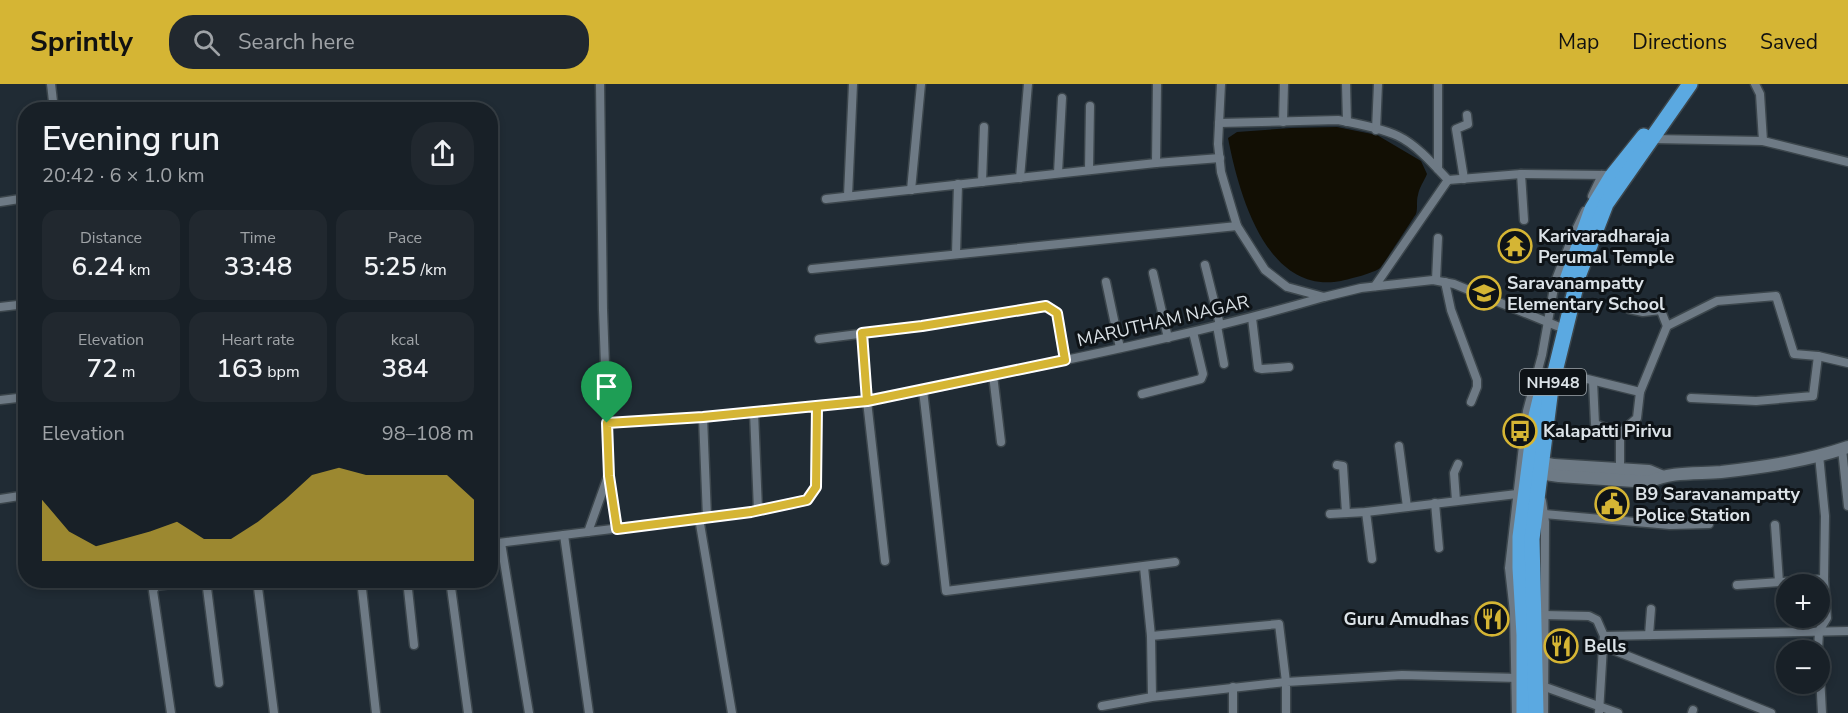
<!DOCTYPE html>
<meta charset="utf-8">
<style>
body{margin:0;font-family:"Nunito Sans",sans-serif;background:#21282f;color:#f1f3f6;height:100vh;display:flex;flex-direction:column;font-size:22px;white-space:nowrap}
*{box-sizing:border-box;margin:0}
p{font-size:20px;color:#9fa3a7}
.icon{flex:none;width:33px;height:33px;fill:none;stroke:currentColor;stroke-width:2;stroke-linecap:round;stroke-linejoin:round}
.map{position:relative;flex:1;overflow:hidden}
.details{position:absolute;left:18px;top:18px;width:480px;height:486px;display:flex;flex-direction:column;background:#182027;border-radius:24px;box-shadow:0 3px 9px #0003,0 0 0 2px #363e44}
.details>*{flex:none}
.fabs{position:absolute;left:1776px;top:490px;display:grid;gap:12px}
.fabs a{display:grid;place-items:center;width:54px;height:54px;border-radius:50%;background:#182027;box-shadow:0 3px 9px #0003,0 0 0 2px #363e44;font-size:30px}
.pin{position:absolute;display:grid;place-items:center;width:51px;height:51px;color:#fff;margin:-62px -26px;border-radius:50% 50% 50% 0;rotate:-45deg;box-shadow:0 0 6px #0007}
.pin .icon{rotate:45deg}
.round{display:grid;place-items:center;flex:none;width:63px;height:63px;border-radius:24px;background:#21282f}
.summary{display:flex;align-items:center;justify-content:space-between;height:102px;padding:0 24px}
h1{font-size:33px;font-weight:600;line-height:45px}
.metrics{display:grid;grid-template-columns:repeat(3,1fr);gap:9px;height:102px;padding:6px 24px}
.metrics div{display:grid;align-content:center;border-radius:15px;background:#21282f;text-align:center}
.metrics b{font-size:26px;font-weight:600}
.metrics small{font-size:16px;font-weight:400}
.metrics p{font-size:16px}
.chart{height:168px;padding:12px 24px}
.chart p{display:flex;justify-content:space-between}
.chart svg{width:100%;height:108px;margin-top:6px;fill:#d5b534;opacity:.7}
header{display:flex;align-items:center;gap:36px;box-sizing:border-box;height:84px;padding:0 30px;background:#d5b534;color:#111}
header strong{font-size:28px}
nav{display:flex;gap:33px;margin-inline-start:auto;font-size:21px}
.search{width:420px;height:54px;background:#21282f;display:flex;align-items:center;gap:15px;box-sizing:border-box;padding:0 21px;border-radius:24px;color:#9fa3a7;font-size:22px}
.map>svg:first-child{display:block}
.water{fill:#120f04}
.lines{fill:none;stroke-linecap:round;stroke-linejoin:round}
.street-casing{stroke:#3c464c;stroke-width:11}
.secondary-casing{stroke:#3c464c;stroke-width:15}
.highway-casing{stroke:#3c464c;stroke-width:18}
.street{stroke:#6e7a85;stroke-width:8}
.secondary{stroke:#6e7a85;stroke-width:12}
.highway{stroke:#5ba9e1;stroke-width:15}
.route-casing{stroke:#fff;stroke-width:12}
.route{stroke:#d5b534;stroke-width:8}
.labels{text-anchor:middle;stroke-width:6;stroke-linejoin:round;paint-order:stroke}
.shield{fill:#0e1317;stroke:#9ea5a9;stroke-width:1.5}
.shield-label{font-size:16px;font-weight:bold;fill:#dce3e8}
.poi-label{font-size:18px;font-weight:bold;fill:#dce3e8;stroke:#0e1317;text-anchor:start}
.street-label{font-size:18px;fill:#dce3e8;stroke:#0e1317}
</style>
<header>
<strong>Sprintly</strong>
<div class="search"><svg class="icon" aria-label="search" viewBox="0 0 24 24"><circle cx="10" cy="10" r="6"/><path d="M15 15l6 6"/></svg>Search here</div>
<nav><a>Map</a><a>Directions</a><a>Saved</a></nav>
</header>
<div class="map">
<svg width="1848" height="629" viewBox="0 0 1848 629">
<rect width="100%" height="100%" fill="#202b34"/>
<path class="water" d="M1337,43L1377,51L1421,77L1427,90C1424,97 1419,104 1418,111C1416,117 1418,124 1416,130C1414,133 1383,181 1380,184C1374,189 1350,195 1341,197C1266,211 1239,110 1228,54L1237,48L1291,44Z"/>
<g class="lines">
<defs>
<g id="street">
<path d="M51,0L54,26"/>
<path d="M600,0L603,226L609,392L617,445"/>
<path d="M1221,0L1218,60L1221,88L1237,142L1265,186L1287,203L1324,213L1361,204L1433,196L1454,200L1557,242"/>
<path d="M1346,0L1347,38"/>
<path d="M1755,0L1760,10L1763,57"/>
<path d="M1283,38L1284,0"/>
<path d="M1219,39L1338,36C1354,39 1384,45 1398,52C1417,61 1434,81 1448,96L1521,90L1605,91"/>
<path d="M1376,46L1378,0"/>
<path d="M1653,55L1763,57L1848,78"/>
<path d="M1156,79L1157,0"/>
<path d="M1438,85V0"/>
<path d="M1089,86L1090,22"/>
<path d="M1058,89L1062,14"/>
<path d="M1521,90L1524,136"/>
<path d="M1020,94L1028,0"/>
<path d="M1464,95L1456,45L1468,40L1467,31"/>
<path d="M982,98L984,43"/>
<path d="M911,106L921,0"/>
<path d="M848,112L853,0"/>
<path d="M1592,112L1602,91"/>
<path d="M826,115L1156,79L1220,74"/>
<path d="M0,118L26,114"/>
<path d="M956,170L958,100"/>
<path d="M1205,181L1220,241"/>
<path d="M812,185L1237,142"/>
<path d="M1153,189L1168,254"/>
<path d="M1436,196L1438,154"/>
<path d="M1106,198L1120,264"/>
<path d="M1445,198L1451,226L1477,296V303L1471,318"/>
<path d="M1375,202L1448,96"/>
<path d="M1658,219L1667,242"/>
<path d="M0,223L26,220"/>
<path d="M1629,225L1643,228L1661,226"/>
<path d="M1252,234L1258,284L1262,285L1289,283"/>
<path d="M1217,242L1224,280"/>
<path d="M862,249L867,317L885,477"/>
<path d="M819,255L922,242L1046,222L1057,229L1065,276"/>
<path d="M1555,287L1640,308L1667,242L1717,217L1776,212L1794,270L1818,272L1848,279"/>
<path d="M993,291L1001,358"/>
<path d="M1593,297L1595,340L1620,349"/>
<path d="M923,306L946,507L1175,478"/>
<path d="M1142,310L1201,295L1203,290L1193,248"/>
<path d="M1691,314L1756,317L1813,312L1818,272"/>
<path d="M0,316L26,313"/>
<path d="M754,328L758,426"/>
<path d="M607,339L703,333"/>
<path d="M1399,362L1407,423"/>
<path d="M1842,365L1848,422"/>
<path d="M1337,381L1343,382L1346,429"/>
<path d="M1620,385V349L1637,334L1640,308"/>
<path d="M0,415L26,411"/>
<path d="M1456,417L1454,389L1458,380"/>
<path d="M1542,417L1545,438L1544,629"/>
<path d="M1435,419L1439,464"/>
<path d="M1366,428L1372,475"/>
<path d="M1330,430L1366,428L1517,410"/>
<path d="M1544,430L1670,441L1709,440"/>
<path d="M707,433L703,333L817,322"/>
<path d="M699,434L732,629"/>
<path d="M1775,441L1779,498"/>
<path d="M588,448L608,392"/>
<path d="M564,451L589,629"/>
<path d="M501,459L529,629"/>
<path d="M490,460L751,428L807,416L816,403L817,322C886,315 954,299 1023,285C1124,264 1225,242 1324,213"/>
<path d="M1144,483L1151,552"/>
<path d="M206,496L219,599"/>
<path d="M257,496L274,629"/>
<path d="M361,496L376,629"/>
<path d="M407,496L414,561"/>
<path d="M450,496L468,629"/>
<path d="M1737,501L1824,495"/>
<path d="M1544,531L1589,532L1597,536L1604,552L1603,562L1771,629"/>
<path d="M1649,551L1651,525"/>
<path d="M1604,552L1848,547"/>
<path d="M1818,567L1819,547L1827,534L1824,495L1825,432L1819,371"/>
<path d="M1820,591L1822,629"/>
<path d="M1534,599L1618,629"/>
<path d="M1233,603V629"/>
<path d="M1102,622L1152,613L1286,598L1279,540L1151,552L1152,613"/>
<path d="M171,629L153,507L156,502L201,496"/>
<path d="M1286,629V598L1402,591L1519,594"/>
<path d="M1516,629L1514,528L1509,484L1527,327L1542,271L1555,198L1572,154L1585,127"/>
<path d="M1599,629L1603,562"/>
<path d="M1692,629L1693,626"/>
</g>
<g id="secondary">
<path d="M1535,377L1554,381L1649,387L1661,392"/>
<path d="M1532,388L1559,392L1649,398C1671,387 1697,390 1721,388C1764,383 1807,377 1848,363"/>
</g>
<g id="highway">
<path d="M1567,196L1592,125L1612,92L1644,52"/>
<path d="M1524,629V551L1520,484V453L1535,336L1542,307"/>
<path d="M1536,629L1532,455L1551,304L1579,190L1606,120L1690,0"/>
</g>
</defs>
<use href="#street" class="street-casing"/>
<use href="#secondary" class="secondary-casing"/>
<use href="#highway" class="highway-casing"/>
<use href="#street" class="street"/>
<use href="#secondary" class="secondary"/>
<use href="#highway" class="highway"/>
</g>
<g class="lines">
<defs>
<path id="route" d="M607,339L703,333L867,317L1065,276L1057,229L1046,222L922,242L862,249L867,317L817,322L816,403L807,416L751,428L617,445L609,392L607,339"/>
</defs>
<use href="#route" class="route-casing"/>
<use href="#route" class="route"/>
</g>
<defs>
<symbol id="temple-ring" viewBox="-11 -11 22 22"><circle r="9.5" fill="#0e1317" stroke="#d5b534" stroke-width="1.5"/><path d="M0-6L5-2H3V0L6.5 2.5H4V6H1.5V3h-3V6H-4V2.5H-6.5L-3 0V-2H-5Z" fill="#d5b534"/></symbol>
<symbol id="school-ring" viewBox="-11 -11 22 22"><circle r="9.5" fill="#0e1317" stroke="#d5b534" stroke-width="1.5"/><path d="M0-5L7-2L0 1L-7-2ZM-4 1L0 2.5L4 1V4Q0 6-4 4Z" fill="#d5b534"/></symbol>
<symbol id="bus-ring" viewBox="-11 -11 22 22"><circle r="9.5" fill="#0e1317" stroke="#d5b534" stroke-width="1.5"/><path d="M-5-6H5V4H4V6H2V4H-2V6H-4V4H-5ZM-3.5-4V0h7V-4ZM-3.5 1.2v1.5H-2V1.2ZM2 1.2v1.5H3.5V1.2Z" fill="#d5b534"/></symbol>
<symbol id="civic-ring" viewBox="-11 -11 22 22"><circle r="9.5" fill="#0e1317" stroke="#d5b534" stroke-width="1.5"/><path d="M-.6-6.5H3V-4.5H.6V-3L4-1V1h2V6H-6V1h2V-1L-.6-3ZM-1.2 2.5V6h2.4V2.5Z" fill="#d5b534"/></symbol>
<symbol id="restaurant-ring" viewBox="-11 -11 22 22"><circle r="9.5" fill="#0e1317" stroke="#d5b534" stroke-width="1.5"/><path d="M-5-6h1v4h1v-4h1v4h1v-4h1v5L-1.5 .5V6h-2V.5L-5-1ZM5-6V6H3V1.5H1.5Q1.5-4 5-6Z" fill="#d5b534"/></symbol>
</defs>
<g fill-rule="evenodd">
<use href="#temple-ring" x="1496" y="143" width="38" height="38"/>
<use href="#school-ring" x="1465" y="190" width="38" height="38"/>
<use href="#bus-ring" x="1501" y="328" width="38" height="38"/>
<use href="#civic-ring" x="1593" y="401" width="38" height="38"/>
<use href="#restaurant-ring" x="1473" y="516" width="38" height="38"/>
<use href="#restaurant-ring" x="1542" y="543" width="38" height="38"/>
</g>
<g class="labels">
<rect class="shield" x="1520" y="285" width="66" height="26" rx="4.5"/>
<g class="shield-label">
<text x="1553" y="304">NH948</text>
</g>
<g class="poi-label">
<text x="1538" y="158">Karivaradharaja<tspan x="1538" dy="21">Perumal Temple</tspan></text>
<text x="1507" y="205">Saravanampatty<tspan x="1507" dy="21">Elementary School</tspan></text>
<text x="1543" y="353">Kalapatti Pirivu</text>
<text x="1635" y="416">B9 Saravanampatty<tspan x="1635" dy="21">Police Station</tspan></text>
<text x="1469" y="541" text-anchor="end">Guru Amudhas</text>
<text x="1584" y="568">Bells</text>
</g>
<g class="street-label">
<text transform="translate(1163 237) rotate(-13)" y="6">MARUTHAM NAGAR</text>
</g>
</g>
</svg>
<div class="fabs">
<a>+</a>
<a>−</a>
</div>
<div class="pin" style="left:607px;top:339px;background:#1e9e55"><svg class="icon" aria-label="arrive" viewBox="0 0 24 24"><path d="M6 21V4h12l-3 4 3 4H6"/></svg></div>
<section class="details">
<div class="summary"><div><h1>Evening run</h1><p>20:42 · 6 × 1.0 km</p></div><a class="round"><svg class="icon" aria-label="share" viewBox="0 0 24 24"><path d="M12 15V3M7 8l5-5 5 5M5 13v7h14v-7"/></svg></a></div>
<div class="metrics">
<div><p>Distance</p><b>6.24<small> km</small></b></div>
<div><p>Time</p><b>33:48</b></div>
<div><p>Pace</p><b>5:25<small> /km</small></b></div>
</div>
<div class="metrics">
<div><p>Elevation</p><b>72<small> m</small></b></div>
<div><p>Heart rate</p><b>163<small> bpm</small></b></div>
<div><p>kcal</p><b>384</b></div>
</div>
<div class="chart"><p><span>Elevation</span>98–108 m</p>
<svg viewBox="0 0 160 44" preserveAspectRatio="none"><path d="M0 44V19L10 32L20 38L30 35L40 32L50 28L60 35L70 35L80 28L90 19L100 9L110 6L120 9L130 9L140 9L150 9L160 19V44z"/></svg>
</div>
</section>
</div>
